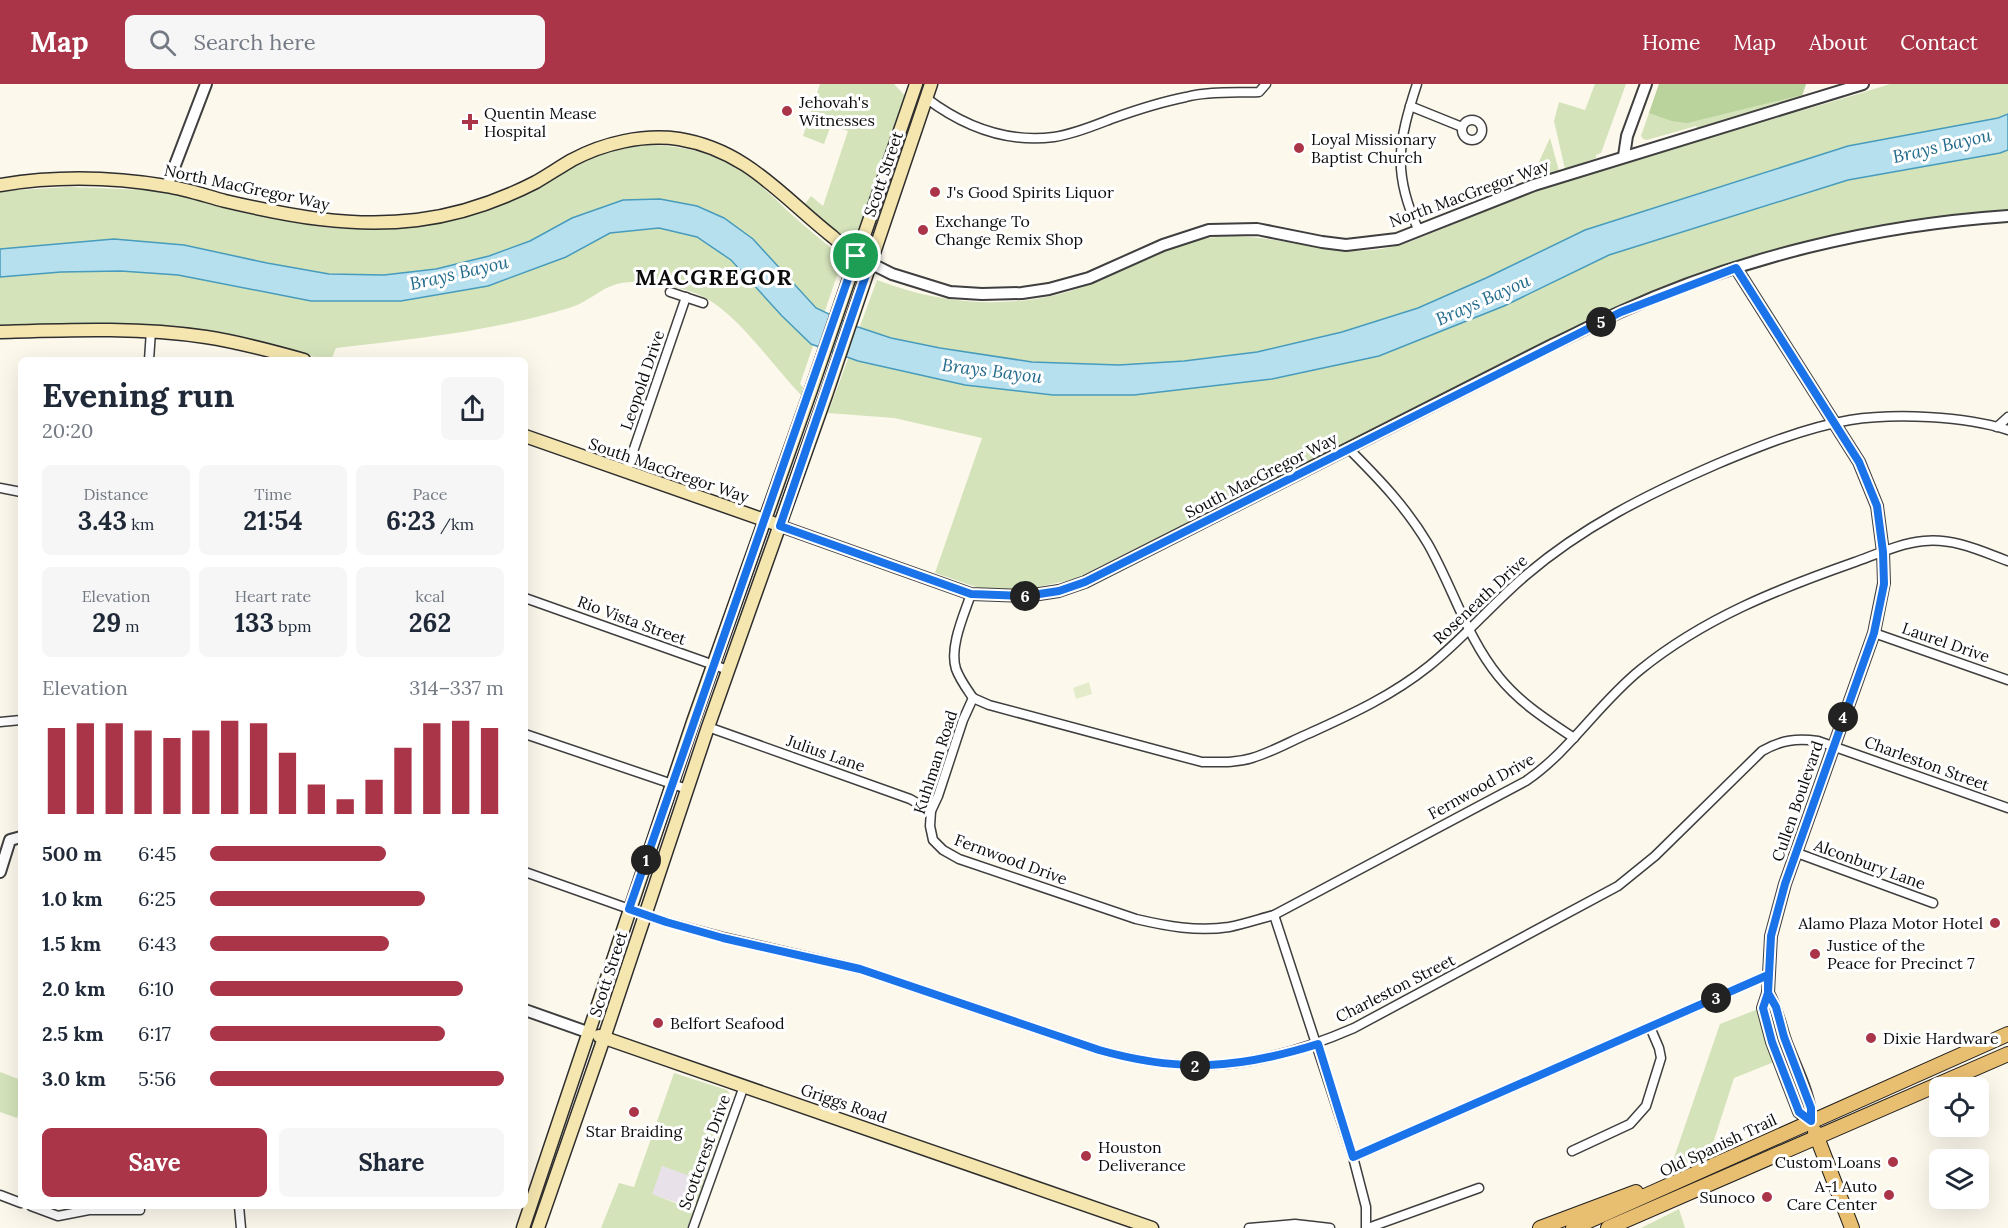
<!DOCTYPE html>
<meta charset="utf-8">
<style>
body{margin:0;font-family:Lora,serif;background:#f6f6f7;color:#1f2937;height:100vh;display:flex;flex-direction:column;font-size:22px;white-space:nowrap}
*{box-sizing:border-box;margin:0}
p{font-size:20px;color:#747a83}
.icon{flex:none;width:33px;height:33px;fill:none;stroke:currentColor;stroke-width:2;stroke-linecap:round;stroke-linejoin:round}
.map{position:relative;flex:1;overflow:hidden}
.panel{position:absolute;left:18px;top:273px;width:510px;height:852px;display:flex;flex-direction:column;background:#fff;border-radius:9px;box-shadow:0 6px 24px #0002}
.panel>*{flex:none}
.buttons{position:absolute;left:1929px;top:993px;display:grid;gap:12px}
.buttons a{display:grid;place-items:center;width:60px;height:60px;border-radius:9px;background:#fff;box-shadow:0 6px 24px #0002;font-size:30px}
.pin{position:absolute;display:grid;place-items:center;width:51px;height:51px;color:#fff;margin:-26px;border:3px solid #fff;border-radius:50%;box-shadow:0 2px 6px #0007}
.km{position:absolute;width:30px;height:30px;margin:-15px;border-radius:50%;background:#222;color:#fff;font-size:16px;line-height:30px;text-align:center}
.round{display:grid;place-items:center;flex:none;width:63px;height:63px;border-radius:9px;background:#f6f6f7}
.summary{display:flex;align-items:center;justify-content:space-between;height:102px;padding:0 24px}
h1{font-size:33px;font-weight:700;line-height:45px}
.figures{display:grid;grid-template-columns:repeat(3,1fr);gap:9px;height:102px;padding:6px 24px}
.figures div{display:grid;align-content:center;border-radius:9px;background:#f6f6f7;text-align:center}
.figures b{font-size:26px;font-weight:700}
.figures small{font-size:16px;font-weight:400}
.figures p{font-size:16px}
.chart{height:168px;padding:12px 24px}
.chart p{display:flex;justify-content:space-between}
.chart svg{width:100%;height:108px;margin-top:6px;stroke:#aa3548;stroke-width:6}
.button{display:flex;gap:12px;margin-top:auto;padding:12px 24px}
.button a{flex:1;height:69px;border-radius:9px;background:#aa3548;color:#fff;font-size:24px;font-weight:700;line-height:69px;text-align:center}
.button a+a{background:#f6f6f7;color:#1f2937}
ul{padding:0 24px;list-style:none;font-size:20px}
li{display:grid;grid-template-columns:96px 72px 1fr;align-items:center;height:45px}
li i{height:15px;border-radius:8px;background:#aa3548}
header{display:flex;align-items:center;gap:36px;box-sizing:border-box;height:84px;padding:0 30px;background:#aa3548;color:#fff}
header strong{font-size:28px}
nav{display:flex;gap:33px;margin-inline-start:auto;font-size:21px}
.search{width:420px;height:54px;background:#f6f6f7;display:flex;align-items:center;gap:15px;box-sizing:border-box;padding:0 21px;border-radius:9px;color:#747a83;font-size:22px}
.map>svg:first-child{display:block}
.industrial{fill:#e8e1ea}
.green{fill:#d4e3ba}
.forest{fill:#bad29c}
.pitch{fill:#e4ebcb}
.water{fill:#b7e0ee;stroke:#479bbc;stroke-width:1.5}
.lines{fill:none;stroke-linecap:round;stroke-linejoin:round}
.minor-casing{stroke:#3f3f3f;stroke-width:11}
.tertiary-casing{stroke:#3f3f3f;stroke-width:14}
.secondary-casing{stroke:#2e2e2e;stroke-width:15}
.primary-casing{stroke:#1d1d1d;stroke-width:16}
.minor{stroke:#fff;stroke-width:8}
.tertiary{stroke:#fff;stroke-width:10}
.secondary{stroke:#f5e6af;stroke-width:12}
.primary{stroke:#e8be71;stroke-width:14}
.route-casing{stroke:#fff;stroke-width:12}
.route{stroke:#1a73e8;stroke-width:8}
.poi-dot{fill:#aa3548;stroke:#fff;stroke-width:2}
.labels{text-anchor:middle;stroke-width:6;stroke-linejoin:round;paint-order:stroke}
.poi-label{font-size:16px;fill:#0c0c0c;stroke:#fff;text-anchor:start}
.street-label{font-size:16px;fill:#0c0c0c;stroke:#fff}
.water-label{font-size:18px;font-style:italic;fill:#246c8e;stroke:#fff}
.district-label{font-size:22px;font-weight:bold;letter-spacing:1.5px;fill:#0c0c0c;stroke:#fff}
</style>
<header>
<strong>Map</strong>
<div class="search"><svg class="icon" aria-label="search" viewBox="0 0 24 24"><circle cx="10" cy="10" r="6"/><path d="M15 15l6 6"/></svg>Search here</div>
<nav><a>Home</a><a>Map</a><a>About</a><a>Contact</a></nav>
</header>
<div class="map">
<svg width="2008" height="1144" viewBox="0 0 2008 1144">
<rect width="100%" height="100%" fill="#fdf8ec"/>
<path class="industrial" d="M662,1082L691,1092L681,1120L651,1110Z"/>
<g class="green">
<path d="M820,0H894L906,13L858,151L853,153L843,152L804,121L811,112L823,122L848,47L831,41L824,60L803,52Z"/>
<path d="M1595,0H1626L1601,69L1596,71V74L1565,85L1554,37L1559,18L1585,26Z"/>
<path d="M1659,0H1806L1802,13L1697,44L1696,42L1647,56L1643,55L1641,52Z"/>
<path d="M1890,0H2008V126C1901,135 1793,154 1692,192C1663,203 1634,217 1604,229L1075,495L1024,506L979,504L935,489L982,354L894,334L828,329L877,196C949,224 1028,227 1099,197C1133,183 1166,162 1202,155C1263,143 1320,174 1381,165C1407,161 1431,149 1456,139C1488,126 1521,112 1555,101C1665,63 1779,35 1890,0Z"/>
<path d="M1550,54L1559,87L1527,98L1537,82Z"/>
<path d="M637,61C666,61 692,63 718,74C746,85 769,109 791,130C807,145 826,159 843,174L800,300L803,303L801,311C773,282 742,236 709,216C688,203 642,194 617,200C601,204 588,218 572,223C495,247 415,255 336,264L331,276H323L274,260L190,246L144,241L49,240L0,243V107L69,103L146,106L191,114L290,138L330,144L368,145L417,142L525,109L581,78L613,66Z"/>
<path d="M1758,925L1764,954L1774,978L1734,994L1708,1075L1668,1091L1720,940Z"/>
<path d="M0,988L21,996V1024L17,1034L0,1028Z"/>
<path d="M674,989L727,1006L732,1013L697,1119L683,1113L690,1092L662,1082L652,1110L694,1126L688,1144H601L619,1099L634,1103Z"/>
<path d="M1679,1125L1685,1144H1641Z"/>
</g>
<path class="forest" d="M1659,0H1806L1802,11L1687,39L1672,37L1649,29Z"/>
<path class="pitch" d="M1089,598L1092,610L1076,615L1073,604Z"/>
<path class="water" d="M2008,30V66L2000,69L1848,96L1609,171L1504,222L1379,272L1272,295L1134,311H1053L965,301L858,277L811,260L782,232L731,176L697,153L659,144L610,149L566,173L488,202L401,217H311L178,191L121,187L61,188L0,193V165L114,155L184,161L267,179L329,190L384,191L436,185L489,172L530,157L572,134L623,116L660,115L697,122L724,134L753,155L816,224L852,241L891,254L940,264L1032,278L1119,281L1184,277L1257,268L1342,248L1418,224L1486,194L1585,146L1848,62L1998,34Z"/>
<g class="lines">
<defs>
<g id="minor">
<path d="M1417,0C1398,58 1392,90 1419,147"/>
<path d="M926,14C963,42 1007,59 1054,53C1074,50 1093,42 1111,35C1136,26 1161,18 1186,13C1209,7 1236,9 1259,8L1266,0"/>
<path d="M1410,22L1462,43"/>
<circle cx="1472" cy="46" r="10"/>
<path d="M670,208L703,219"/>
<path d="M149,276L151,247"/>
<path d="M1997,343L2008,333"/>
<path d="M1349,365C1379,395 1406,423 1428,460C1453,504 1467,554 1499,593C1520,619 1547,636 1574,654"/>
<path d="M626,388L686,213"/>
<path d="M0,404L21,408"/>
<path d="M971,510C964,531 949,563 956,585C960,596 967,605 973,614"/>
<path d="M525,514L728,586"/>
<path d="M1874,549L2008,596"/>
<path d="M973,614L963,636L938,712L931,727L930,742L933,756L943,766L959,775L1136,835C1166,842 1197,848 1229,843C1244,840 1259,835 1274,831L1526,697C1570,667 1598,620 1640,586C1704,534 1778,505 1855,478C1877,470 1901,459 1924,457C1954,454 1981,467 2008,477"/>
<path d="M973,614L989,621L1202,678C1219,678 1236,679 1252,674C1272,668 1291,657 1310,649C1352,630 1393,611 1429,582C1463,555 1492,520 1525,492C1582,443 1648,410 1717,380C1760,362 1804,344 1850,336C1895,329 1965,332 2008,346"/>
<path d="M0,638L21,636"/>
<path d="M708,643L910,715L931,727"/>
<path d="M525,650L687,705"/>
<path d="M1797,769L1933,819"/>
<path d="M525,788L666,838L723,853L860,885L1099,966C1195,993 1264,983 1354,944L1618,802L1655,772L1762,667C1781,656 1797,654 1818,657L2008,724"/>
<path d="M1274,831L1353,1073L1366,1123V1144"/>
<path d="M1572,1067L1630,1040L1646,1022L1661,974L1659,964L1650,943"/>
<path d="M1353,1073L1768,891"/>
<path d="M0,1111L21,1119"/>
<path d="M31,1122L58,1132L89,1126H140"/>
<path d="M239,1122L241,1144"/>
<path d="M693,1144L744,1002"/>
<path d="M1249,1144L1295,1140L1330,1144"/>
<path d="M1368,1144L1479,1104"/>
</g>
<g id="tertiary">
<path d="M1624,72L1627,52L1646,0"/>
<path d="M167,102L206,0"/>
<path d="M870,179L892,190L950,208L982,210L1022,209L1049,205L1089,194L1163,161L1209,146L1257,145L1322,158L1346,161L1397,155L1534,101L1863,0"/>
<path d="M1736,184L1859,378L1877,422L1883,468L1884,499L1874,549L1785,800L1771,852L1768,909L1763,924L1772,958L1799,1028L1811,1037"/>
<path d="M780,442L971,510L1026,512L1059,507L1085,498L1554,260C1576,250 1598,238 1620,228C1741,173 1875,141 2008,132"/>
<path d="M0,788L10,756L21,753"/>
<path d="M1768,909C1776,923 1779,937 1784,953C1793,980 1810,1008 1811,1037"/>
<path d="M525,926L590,949"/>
</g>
<g id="secondary">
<path d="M0,101C54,92 113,93 166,102C186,105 206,112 225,117C289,132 351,144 417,136C458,131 499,117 536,98C548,91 560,83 572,76C604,59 643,50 679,55C747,66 782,113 833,153C842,161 851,169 862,175"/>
<path d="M0,248C69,246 137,243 206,253C239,258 272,267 304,276"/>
<path d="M525,352L773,439"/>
<path d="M599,952L1152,1144"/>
<path d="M523,1144L693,638L811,306L916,0"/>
<path d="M538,1144L604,954L708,643L826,311L931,0"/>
</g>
<g id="primary">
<path d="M1815,1048L1852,1144"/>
<path d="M1540,1144L1636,1108"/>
<path d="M1573,1144L2008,950"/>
<path d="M1608,1144L2008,970"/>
</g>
</defs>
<use href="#minor" class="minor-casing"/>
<use href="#tertiary" class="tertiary-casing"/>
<use href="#secondary" class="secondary-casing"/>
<use href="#primary" class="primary-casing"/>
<use href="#minor" class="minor"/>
<use href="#tertiary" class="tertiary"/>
<use href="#secondary" class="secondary"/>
<use href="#primary" class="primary"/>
</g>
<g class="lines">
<defs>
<path id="route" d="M856,172L629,825L666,838L723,854L860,885L1099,966C1180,989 1238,985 1318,960L1353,1073L1768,891V909L1776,923L1784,953L1811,1024V1037L1799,1028L1772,958L1763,924L1768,909L1771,852L1785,800L1874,549L1884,500L1883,468L1877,422L1859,378L1736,184L1621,228L1085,498L1059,507L1026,512L971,510L780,442L870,179L856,172"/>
</defs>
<use href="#route" class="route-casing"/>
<use href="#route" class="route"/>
</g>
<g class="poi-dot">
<circle cx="787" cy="27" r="6"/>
<path d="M467 29h6v6h6v6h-6v6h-6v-6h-6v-6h6z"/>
<circle cx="1299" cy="64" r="6"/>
<circle cx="935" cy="108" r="6"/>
<circle cx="923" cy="146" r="6"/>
<circle cx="1995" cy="839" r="6"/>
<circle cx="1815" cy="870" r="6"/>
<circle cx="658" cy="939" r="6"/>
<circle cx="1871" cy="954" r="6"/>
<circle cx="634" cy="1028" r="6"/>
<circle cx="1086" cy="1072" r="6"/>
<circle cx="1893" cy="1078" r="6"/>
<circle cx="1889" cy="1111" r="6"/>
<circle cx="1767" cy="1113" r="6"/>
</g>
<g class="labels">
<g class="poi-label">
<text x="799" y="24">Jehovah's<tspan x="799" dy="18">Witnesses</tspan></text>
<text x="484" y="35">Quentin Mease<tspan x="484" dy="18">Hospital</tspan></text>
<text x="1311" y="61">Loyal Missionary<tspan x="1311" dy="18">Baptist Church</tspan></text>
<text x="947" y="114">J's Good Spirits Liquor</text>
<text x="935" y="143">Exchange To<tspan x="935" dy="18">Change Remix Shop</tspan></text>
<text x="1983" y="845" text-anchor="end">Alamo Plaza Motor Hotel</text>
<text x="1827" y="867">Justice of the<tspan x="1827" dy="18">Peace for Precinct 7</tspan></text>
<text x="670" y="945">Belfort Seafood</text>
<text x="1883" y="960">Dixie Hardware</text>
<text x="634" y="1053" text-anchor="middle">Star Braiding</text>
<text x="1098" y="1069">Houston<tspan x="1098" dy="18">Deliverance</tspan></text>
<text x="1881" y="1084" text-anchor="end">Custom Loans</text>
<text x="1877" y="1108" text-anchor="end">A-1 Auto<tspan x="1877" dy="18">Care Center</tspan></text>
<text x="1755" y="1119" text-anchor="end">Sunoco</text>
</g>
<g class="street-label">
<text transform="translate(883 90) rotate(-71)" y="6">Scott Street</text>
<text transform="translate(247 103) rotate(12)" y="6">North MacGregor Way</text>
<text transform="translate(1469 109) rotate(-20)" y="6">North MacGregor Way</text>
<text transform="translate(642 296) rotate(-71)" y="6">Leopold Drive</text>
<text transform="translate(669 386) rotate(19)" y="6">South MacGregor Way</text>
<text transform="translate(1261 391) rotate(-27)" y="6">South MacGregor Way</text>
<text transform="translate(1480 515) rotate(-43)" y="6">Roseneath Drive</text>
<text transform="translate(632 536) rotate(20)" y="6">Rio Vista Street</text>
<text transform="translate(1946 558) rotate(19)" y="6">Laurel Drive</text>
<text transform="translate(826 669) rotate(19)" y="6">Julius Lane</text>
<text transform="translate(935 678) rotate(-72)" y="6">Kuhlman Road</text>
<text transform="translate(1927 679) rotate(20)" y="6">Charleston Street</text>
<text transform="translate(1481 702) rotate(-29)" y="6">Fernwood Drive</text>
<text transform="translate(1797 717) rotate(-71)" y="6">Cullen Boulevard</text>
<text transform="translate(1011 775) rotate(20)" y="6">Fernwood Drive</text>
<text transform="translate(1870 780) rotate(20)" y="6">Alconbury Lane</text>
<text transform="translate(608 890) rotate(-72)" y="6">Scott Street</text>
<text transform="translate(1395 904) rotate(-27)" y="6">Charleston Street</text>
<text transform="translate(844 1019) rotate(19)" y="6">Griggs Road</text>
<text transform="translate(1718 1061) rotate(-25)" y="6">Old Spanish Trail</text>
<text transform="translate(704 1068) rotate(-70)" y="6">Scottcrest Drive</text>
</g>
<g class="water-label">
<text transform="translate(1942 62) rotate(-13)" y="6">Brays Bayou</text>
<text transform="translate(459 189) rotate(-13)" y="6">Brays Bayou</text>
<text transform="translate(1483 216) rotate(-24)" y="6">Brays Bayou</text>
<text transform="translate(992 287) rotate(7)" y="6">Brays Bayou</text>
</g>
<g class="district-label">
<text x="714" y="201">MACGREGOR</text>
</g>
</g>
</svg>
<div class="buttons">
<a><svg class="icon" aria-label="locate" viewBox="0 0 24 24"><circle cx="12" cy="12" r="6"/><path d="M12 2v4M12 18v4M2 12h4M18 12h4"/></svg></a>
<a><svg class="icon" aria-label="layers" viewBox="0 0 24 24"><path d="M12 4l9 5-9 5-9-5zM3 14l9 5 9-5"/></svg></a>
</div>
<div class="pin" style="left:856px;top:172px;background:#1e9e55"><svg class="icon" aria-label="arrive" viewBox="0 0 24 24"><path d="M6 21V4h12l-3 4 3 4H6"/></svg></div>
<b class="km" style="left:646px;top:776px">1</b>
<b class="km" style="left:1195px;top:982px">2</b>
<b class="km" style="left:1716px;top:914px">3</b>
<b class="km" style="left:1843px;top:633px">4</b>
<b class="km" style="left:1601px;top:238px">5</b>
<b class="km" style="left:1025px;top:512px">6</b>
<section class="panel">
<div class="summary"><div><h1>Evening run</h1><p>20:20</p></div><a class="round"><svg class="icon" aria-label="share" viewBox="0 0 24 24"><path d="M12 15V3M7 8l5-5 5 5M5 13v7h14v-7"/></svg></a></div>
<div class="figures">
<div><p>Distance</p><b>3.43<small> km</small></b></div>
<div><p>Time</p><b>21:54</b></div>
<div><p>Pace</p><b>6:23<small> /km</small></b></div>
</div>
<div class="figures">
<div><p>Elevation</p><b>29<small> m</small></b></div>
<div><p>Heart rate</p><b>133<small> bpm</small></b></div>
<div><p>kcal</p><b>262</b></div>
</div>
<div class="chart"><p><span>Elevation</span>314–337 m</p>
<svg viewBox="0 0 160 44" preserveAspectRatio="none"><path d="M5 44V9M15 44V7M25 44V7M35 44V10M45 44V13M55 44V10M65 44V6M75 44V7M85 44V19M95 44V32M105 44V38M115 44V30M125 44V17M135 44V7M145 44V6M155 44V9"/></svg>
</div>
<ul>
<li><b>500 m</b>6:45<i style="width:60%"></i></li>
<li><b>1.0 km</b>6:25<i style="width:73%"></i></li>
<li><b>1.5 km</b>6:43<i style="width:61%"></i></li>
<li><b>2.0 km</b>6:10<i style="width:86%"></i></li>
<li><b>2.5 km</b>6:17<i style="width:80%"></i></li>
<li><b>3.0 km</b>5:56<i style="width:100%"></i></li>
</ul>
<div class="button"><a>Save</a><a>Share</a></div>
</section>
</div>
